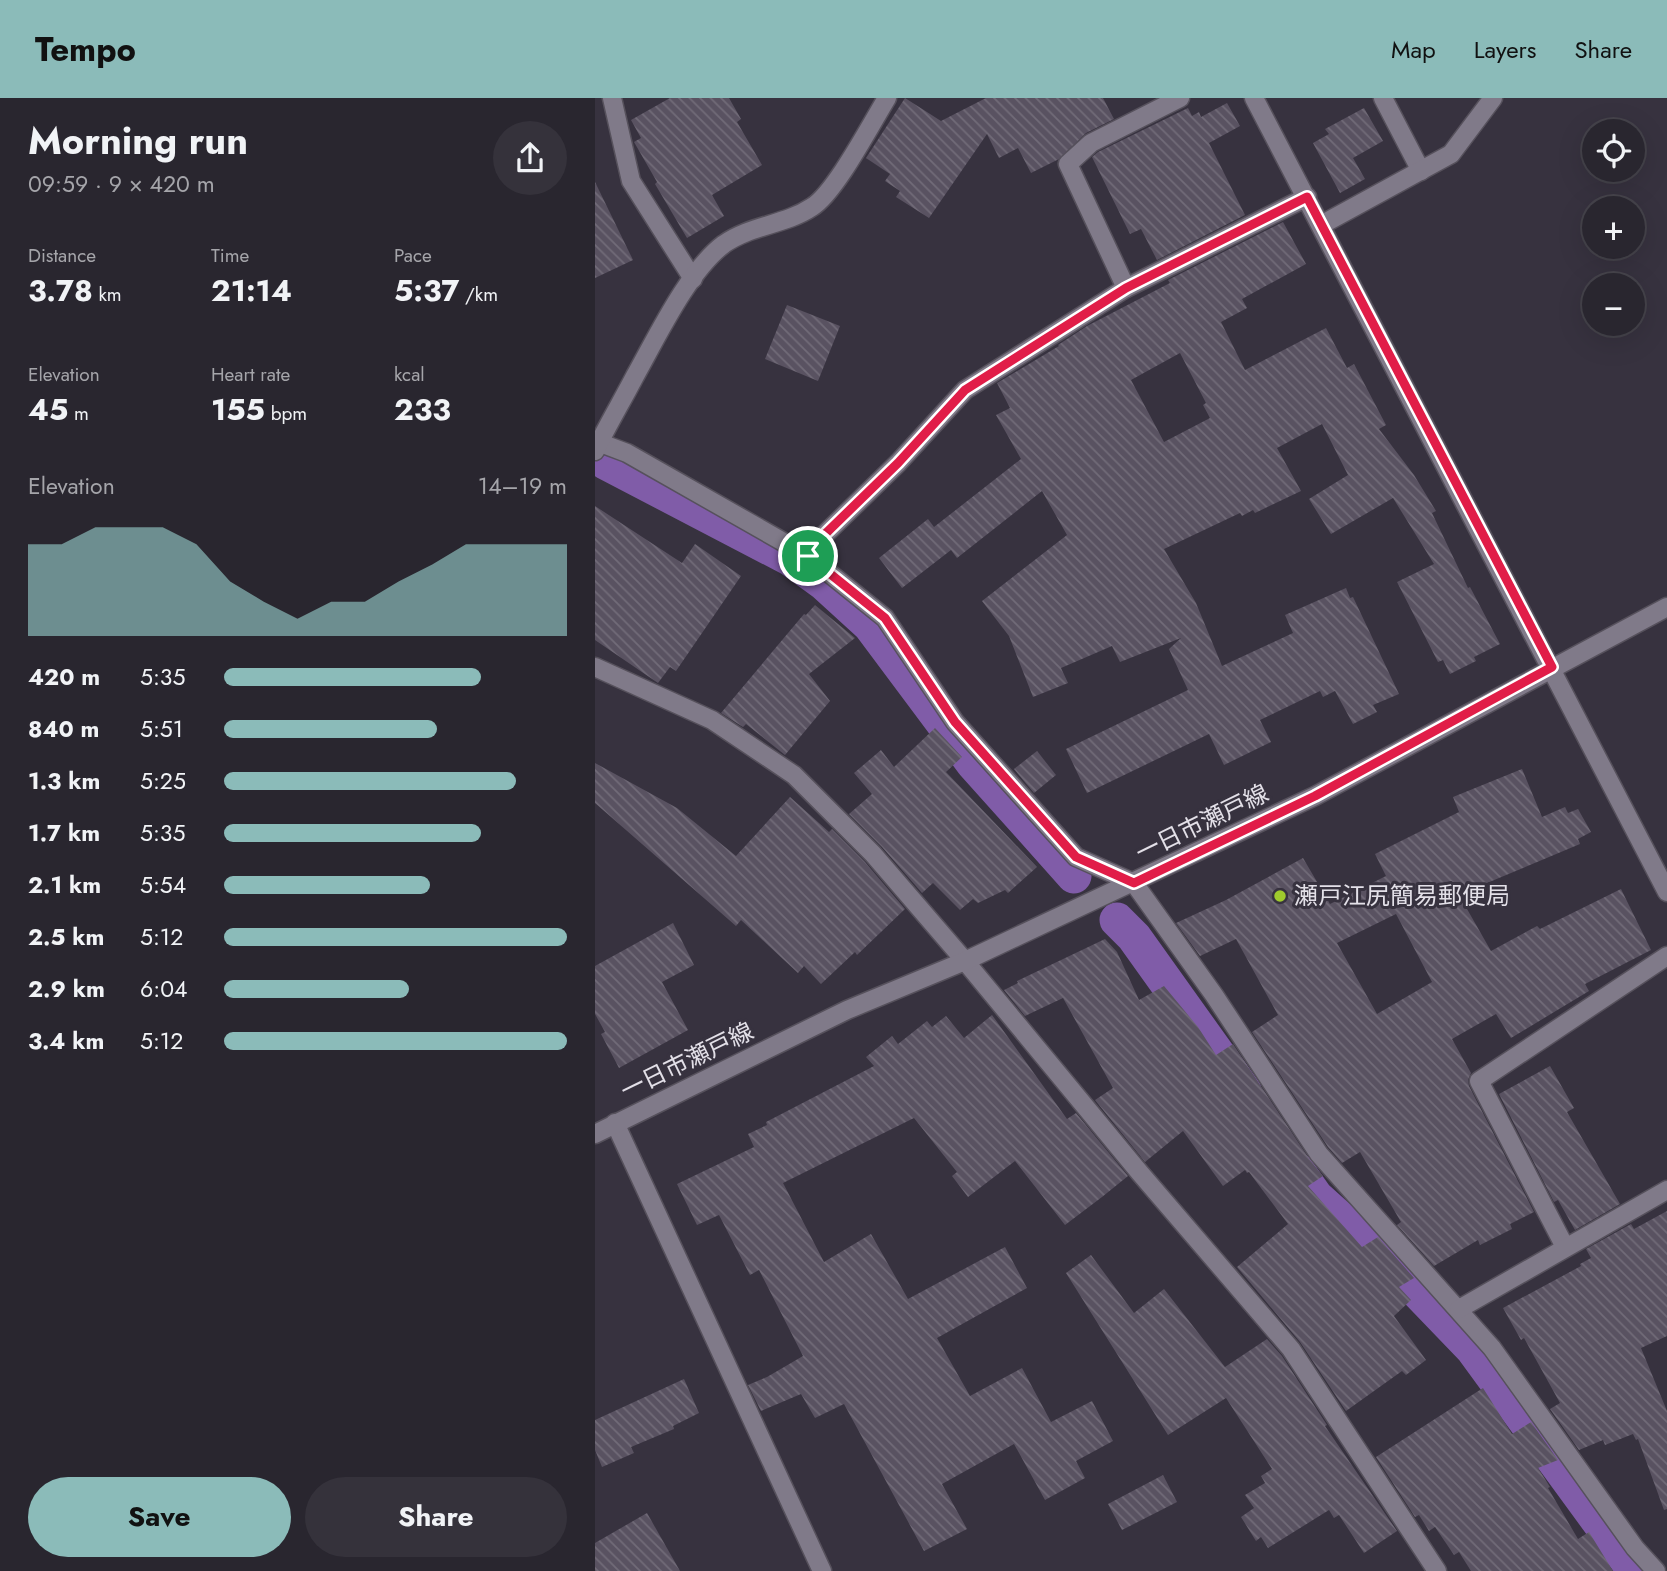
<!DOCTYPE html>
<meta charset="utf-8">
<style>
body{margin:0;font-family:Jost,"Noto Sans JP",sans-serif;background:#35323b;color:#f1f3f6;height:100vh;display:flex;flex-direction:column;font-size:26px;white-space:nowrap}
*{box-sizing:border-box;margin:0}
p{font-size:23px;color:#a5a5aa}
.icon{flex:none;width:38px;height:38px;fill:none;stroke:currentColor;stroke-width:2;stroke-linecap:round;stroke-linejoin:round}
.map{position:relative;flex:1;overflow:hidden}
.drawer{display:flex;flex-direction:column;background:#29262f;width:595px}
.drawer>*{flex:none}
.fabs{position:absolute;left:987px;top:21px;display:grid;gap:14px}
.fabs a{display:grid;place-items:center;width:63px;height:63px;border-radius:50%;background:#29262f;box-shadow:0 7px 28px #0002,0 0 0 2px #45434b;font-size:35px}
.pin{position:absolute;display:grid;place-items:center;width:60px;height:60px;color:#fff;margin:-30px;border:4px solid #fff;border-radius:50%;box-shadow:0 2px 7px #0007}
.round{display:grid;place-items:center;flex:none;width:74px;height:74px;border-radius:37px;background:#35323b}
.summary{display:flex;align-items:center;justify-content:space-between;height:119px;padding:0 28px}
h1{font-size:38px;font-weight:700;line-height:52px}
.metrics{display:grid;grid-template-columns:repeat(3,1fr);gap:10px;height:119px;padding:7px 28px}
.metrics div{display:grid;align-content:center}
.metrics b{font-size:30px;font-weight:700}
.metrics small{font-size:19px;font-weight:400}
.metrics p{font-size:19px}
.chart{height:196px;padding:14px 28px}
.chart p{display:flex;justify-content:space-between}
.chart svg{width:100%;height:126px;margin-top:7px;fill:#8bbbb9;opacity:.7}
.primary-button{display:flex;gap:14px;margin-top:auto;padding:14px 28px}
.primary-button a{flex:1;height:80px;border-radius:42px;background:#8bbbb9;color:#111;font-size:28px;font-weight:700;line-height:80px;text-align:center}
.primary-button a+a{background:#35323b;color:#f1f3f6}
ul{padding:0 28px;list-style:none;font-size:23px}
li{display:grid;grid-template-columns:112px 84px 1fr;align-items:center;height:52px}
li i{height:18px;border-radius:9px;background:#8bbbb9}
header{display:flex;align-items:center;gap:42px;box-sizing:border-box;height:98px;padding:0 35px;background:#8bbbb9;color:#111}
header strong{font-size:33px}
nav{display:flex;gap:38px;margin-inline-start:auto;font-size:24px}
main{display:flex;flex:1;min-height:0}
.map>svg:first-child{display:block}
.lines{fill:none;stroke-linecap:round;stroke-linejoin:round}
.canal{stroke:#805ca8;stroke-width:35}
.building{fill:url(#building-back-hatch);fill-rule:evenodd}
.minor-casing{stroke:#56515c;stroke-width:21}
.secondary-casing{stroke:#56515c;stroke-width:21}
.minor{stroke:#807a89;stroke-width:18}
.secondary{stroke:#807a89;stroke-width:18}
.route-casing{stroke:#fff;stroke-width:14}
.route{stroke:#e11d48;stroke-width:9}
.poi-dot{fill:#9fca2d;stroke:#37323f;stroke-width:2.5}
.labels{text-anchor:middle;stroke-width:6;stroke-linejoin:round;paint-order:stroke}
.street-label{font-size:24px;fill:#e3e0e8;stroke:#37323f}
.poi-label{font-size:24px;fill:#e3e0e8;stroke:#37323f;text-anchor:start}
</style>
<header>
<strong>Tempo</strong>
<nav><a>Map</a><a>Layers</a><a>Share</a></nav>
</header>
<main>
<section class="drawer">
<div class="summary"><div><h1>Morning run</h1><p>09:59 · 9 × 420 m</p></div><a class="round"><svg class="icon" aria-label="share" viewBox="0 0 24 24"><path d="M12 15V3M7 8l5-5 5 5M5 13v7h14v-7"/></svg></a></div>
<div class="metrics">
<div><p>Distance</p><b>3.78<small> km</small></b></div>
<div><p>Time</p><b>21:14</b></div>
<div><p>Pace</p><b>5:37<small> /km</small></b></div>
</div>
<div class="metrics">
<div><p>Elevation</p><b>45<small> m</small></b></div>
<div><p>Heart rate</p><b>155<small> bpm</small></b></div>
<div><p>kcal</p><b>233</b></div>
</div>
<div class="chart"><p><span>Elevation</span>14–19 m</p>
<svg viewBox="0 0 160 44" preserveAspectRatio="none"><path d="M0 44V12L10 12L20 6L30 6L40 6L50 12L60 25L70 32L80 38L90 32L100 32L110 25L120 19L130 12L140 12L150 12L160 12V44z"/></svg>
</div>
<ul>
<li><b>420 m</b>5:35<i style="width:75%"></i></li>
<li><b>840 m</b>5:51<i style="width:62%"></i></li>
<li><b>1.3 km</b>5:25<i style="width:85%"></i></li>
<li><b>1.7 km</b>5:35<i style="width:75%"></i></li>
<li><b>2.1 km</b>5:54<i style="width:60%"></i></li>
<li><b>2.5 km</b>5:12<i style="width:100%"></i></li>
<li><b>2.9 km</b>6:04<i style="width:54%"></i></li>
<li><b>3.4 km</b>5:12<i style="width:100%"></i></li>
</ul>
<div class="primary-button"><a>Save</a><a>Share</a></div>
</section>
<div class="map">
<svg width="1072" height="1473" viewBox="0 0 1072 1473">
<defs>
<pattern id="building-back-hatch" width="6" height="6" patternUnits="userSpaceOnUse" patternTransform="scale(1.75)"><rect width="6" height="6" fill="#595261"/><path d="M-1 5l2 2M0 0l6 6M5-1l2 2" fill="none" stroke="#716b78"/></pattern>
</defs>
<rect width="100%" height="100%" fill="#37323f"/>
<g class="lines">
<g class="canal">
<path d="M10,364L196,461L229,485L275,527L378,665L479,778"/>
<path d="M522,822L539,839L649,993"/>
<path d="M702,1072L721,1099L801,1171L877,1250L1040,1473"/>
</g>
</g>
<g class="building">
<path d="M75,0H134L146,21L142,24L167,67L117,97L129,118L92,140L60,86L62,84L39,44L46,40L36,22Z"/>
<path d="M310,0L346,23L391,0H508L519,21L491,35L464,61L436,75L423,50L404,60L392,36L334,120L301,99L305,93L290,83L295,76L271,60Z"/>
<path d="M632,5L645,28L614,45L650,117L562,162L546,131L535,136L497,59L503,54L593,10L597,18L604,14L606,19Z"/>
<path d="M769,10L788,43L758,60L770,81L745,95L718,45L734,36L730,31Z"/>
<path d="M0,84L38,162L0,180Z"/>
<path d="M688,124L711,166L647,201L652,210L626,224L650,272L731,230L752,270L759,266L791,327L784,331L819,377L841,413L837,415L873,490L875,489L905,546L879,559L881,563L855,576L848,562L843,564L802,484L839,466L798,400L736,436L714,401L753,377L727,326L682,350L706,393L660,415L658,412L647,418L645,415L569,451L601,505L627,568L698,535L690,517L751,490L755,500L758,499L804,596L778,607L782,614L758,626L740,593L728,599L725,593L665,622L676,644L629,667L614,636L492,695L471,651L593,592L574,551L586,540L525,564L517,548L466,570L473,585L438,599L414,538L387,503L472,437L447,393L362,460L356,452L307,490L284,460L333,421L339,429L426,361L401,317L415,310L402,285L464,248L463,247L492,228L575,185L573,182ZM585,255L611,305L608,307L615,320L569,344L536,282Z"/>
<path d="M192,207L245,228L223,283L170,261Z"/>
<path d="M0,408L87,465L100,446L146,478L81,573L75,569L63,585L0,542Z"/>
<path d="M220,507L260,540L214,576L235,603L190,657L151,626L148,629L126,615L209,516L211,517Z"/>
<path d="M340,630L367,659L351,674L442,769L413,795L410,792L383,805L378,801L365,812L338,785L327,795L287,749L254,716L277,696L259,675L286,652L299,669Z"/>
<path d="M442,653L461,677L439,695L419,671Z"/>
<path d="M0,665L82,710L141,758L195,699L234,734L237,731L270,764L310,811L262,857L260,854L226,886L209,868L203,875L146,822L141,828L0,705Z"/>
<path d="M927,671L947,719L970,709L973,715L983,711L996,734L983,741L985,746L880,790L883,796L868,804L896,853L942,828L945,831L1026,791L1056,852L990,886L994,893L916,940L901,916L857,941L876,975L873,982L874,988L939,1114L915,1126L917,1131L885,1147L883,1142L839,1168L802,1127L806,1124L765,1054L747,1065L733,1049L657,934L683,917L641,841L605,858L581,825L631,802L708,760L735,806L791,778L780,756L864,714L858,699ZM801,816L837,884L782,916L742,845Z"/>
<path d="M78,825L99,867L67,884L93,932L24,970L6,936L10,934L0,916V868Z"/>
<path d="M510,841L522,854L544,902L569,888L603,929L621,957L638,946L715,1062L728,1078L713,1088L767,1149L783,1139L819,1180L804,1189L816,1202L799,1218L831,1262L811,1277L807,1273L751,1313L705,1244L642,1169L693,1126L654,1074L652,1075L650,1072L628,1088L588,1033L550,1064L500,1002L518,990L468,900L430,918L409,892L423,885L422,883Z"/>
<path d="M397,917L472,1021L481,1015L533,1078L507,1099L470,1127L420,1063L373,1099L357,1078L362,1074L319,1020L188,1085L229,1164L276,1136L313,1201L410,1149L432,1190L342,1240L375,1298L427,1270L456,1324L497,1303L518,1343L481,1363L490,1380L450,1402L419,1346L347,1386L372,1431L329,1453L249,1306L220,1320L206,1296L166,1313L153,1287L172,1279L208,1258L164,1172L155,1177L124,1117L102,1127L82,1086L159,1049L153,1036L172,1027L171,1024L279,968L271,959L297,938L303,946L332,923L337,929L351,918L369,940Z"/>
<path d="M955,968L979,1010L972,1014L1025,1106L980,1132L963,1102L959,1104L904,996Z"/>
<path d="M1072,1113V1238L1046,1250L1072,1313V1411L1069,1412L1043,1341L1041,1342L1038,1336L1010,1347L1008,1342L984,1352L955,1311L965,1305L929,1240L926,1242L908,1210L986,1168L985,1166L996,1160L991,1151L1036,1126L1039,1131Z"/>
<path d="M496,1157L539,1215L569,1191L630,1269L672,1241L687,1258L732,1327L730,1328L802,1433L769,1455L744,1417L739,1420L734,1412L673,1450L666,1439L661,1443L646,1419L659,1410L650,1397L670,1385L666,1378L677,1371L631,1300L573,1337L471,1175Z"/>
<path d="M89,1281L104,1315L78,1328L79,1331L36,1349L39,1355L7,1369L0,1352V1322Z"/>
<path d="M888,1290L917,1336L936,1324L963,1362L943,1370L955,1389L953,1390L983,1441L994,1434L1018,1473H876L864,1454L859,1457L840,1429L834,1433L824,1417L820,1419L781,1359Z"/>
<path d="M568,1377L582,1404L527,1432L513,1406Z"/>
<path d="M52,1415L85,1473H0V1445Z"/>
</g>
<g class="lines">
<defs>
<g id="minor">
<path d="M17,0L36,83L98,181"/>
<path d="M659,0L1072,794"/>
<path d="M788,0L826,73"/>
<path d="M726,127L856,56L898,0"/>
<path d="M531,190L473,66L496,45L585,0"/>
<path d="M0,343L32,355L213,458L290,520L360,624L481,759L539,785L619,897L724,1056L897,1250L1040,1450L1061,1473"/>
<path d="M0,353C12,328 27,303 40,278C62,239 93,173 129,146C156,127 190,127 217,109C240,95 276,26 292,0"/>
<path d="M213,458L226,440L303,365L370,292L531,190L712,99"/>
<path d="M0,569L117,622L199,677L278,756L370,863L545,1075L696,1251L842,1473"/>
<path d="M20,1025L227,1473"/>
<path d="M970,1149L884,983L1072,858"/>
<path d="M864,1211L1072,1092"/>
</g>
<path id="secondary" d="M0,1036L252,912L370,863L720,698L1072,509"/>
</defs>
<use href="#minor" class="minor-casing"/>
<use href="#secondary" class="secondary-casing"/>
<use href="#minor" class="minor"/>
<use href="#secondary" class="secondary"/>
</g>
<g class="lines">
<defs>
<path id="route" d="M712,99L957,569L720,698L539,785L481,759L360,624L290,520L213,458L226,440L303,365L370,292L531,190Z"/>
</defs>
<use href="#route" class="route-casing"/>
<use href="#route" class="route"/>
</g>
<circle class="poi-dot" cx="685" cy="798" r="7"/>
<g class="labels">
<g class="street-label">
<text transform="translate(607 725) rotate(-26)" y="8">一日市瀬戸線</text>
<text transform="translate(92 963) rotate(-26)" y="8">一日市瀬戸線</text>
</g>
<g class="poi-label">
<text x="699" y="806">瀬戸江尻簡易郵便局</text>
</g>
</g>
</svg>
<div class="fabs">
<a><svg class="icon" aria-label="locate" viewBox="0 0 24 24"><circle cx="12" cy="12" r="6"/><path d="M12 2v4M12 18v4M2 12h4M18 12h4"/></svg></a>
<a>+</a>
<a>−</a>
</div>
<div class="pin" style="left:213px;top:458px;background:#1e9e55"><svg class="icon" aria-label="arrive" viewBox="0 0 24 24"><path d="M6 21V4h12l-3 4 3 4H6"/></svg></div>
</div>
</main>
